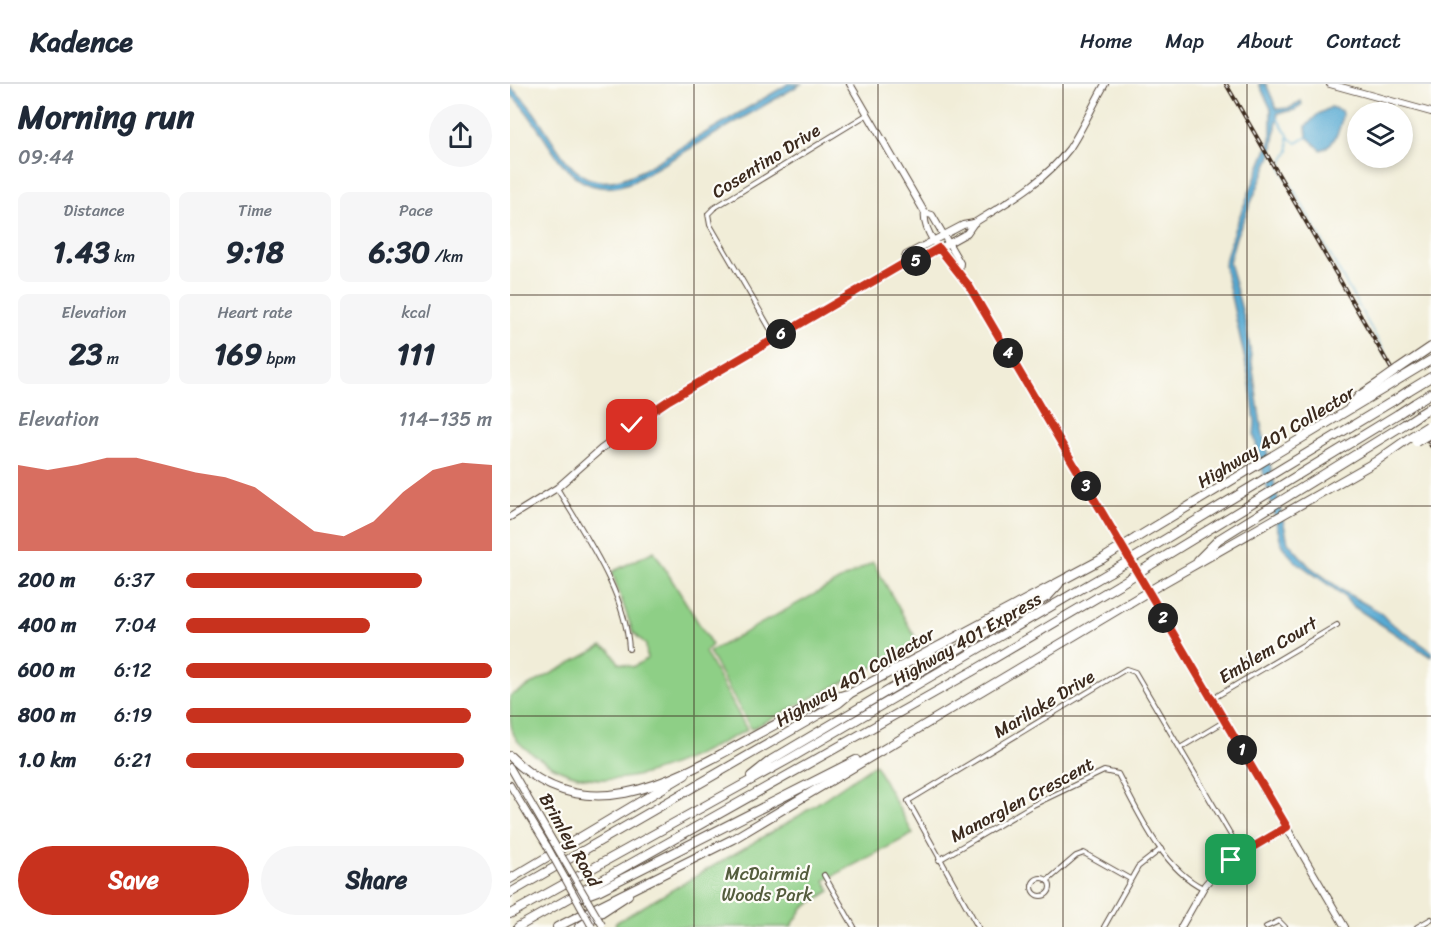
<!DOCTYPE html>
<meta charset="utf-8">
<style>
body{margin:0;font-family:Sriracha,sans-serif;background:#f6f6f7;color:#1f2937;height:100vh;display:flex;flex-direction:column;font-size:22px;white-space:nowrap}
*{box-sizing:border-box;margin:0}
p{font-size:20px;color:#747a83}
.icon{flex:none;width:33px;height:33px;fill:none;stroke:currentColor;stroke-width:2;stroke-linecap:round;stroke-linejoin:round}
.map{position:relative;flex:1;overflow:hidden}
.sheet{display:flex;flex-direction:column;background:#fff;width:510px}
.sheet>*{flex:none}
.controls{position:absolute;left:837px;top:18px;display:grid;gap:12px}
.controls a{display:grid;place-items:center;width:66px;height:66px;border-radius:50%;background:#fff;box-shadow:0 3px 9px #0003;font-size:30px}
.pin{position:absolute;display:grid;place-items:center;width:51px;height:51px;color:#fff;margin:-26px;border-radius:12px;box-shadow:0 3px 9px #0006}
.km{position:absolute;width:30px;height:30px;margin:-15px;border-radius:50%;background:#222;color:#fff;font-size:16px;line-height:30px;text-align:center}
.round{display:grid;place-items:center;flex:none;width:63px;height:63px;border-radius:32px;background:#f6f6f7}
.head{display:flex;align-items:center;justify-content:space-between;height:102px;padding:0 18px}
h1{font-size:33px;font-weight:700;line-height:45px}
.figures{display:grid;grid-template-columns:repeat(3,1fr);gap:9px;height:102px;padding:6px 18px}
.figures div{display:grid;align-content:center;border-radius:9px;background:#f6f6f7;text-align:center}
.figures b{font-size:30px;font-weight:700}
.figures small{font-size:16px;font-weight:400}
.figures p{font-size:16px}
.chart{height:168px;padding:12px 18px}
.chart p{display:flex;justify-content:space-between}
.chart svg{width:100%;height:108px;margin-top:6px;fill:#c8321e;opacity:.7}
.cta{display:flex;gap:12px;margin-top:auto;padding:12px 18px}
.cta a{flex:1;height:69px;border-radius:36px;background:#c8321e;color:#fff;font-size:24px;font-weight:700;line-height:69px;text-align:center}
.cta a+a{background:#f6f6f7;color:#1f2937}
ul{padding:0 18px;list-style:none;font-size:20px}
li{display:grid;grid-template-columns:96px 72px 1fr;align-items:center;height:45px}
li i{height:15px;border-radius:8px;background:#c8321e}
header{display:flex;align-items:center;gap:36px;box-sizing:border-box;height:84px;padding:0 30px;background:#fff;border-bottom:2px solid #e0e1e3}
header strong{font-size:28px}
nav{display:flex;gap:33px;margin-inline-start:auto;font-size:21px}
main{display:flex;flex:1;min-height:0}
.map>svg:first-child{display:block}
.green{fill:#8ecf86;stroke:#647c52;stroke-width:1.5}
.water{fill:#58aad3;stroke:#4a6a78;stroke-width:1.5}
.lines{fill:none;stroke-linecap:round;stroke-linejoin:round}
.stream{stroke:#58aad3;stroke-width:1.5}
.street-casing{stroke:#56473a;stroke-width:6}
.secondary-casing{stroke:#56473a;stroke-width:8}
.highway-casing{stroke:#56473a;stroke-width:10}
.street{stroke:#fff;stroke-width:4}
.secondary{stroke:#fff;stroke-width:6}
.highway{stroke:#fff;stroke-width:8}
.rail-casing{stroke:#3b2a1e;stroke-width:4}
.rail{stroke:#fdfcf7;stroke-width:1.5;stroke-dasharray:4.5;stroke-linecap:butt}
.secondary-bridge-casing{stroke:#56473a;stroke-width:8;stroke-linecap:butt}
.highway-bridge-casing{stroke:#56473a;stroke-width:10;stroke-linecap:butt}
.secondary-bridge{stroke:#fff;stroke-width:6}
.highway-bridge{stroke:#fff;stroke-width:8}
.route-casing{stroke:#fff;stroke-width:12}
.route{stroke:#c8321e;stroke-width:8}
.grid{fill:none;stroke:#3b2a1e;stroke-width:1.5;stroke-opacity:0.55}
.labels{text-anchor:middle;stroke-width:4.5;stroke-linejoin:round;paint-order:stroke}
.street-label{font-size:18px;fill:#3b2a1e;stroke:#fdfcf7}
.park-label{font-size:18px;fill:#545c3d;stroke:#fdfcf7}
</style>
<header>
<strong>Kadence</strong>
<nav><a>Home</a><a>Map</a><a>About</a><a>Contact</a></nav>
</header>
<main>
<section class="sheet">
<div class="head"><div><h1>Morning run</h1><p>09:44</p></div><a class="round"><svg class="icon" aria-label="share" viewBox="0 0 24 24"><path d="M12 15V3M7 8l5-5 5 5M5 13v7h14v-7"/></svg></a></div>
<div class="figures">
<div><p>Distance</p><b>1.43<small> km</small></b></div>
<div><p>Time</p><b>9:18</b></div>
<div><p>Pace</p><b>6:30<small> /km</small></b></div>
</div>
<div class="figures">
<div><p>Elevation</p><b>23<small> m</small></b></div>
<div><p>Heart rate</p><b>169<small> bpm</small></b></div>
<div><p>kcal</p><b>111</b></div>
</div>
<div class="chart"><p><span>Elevation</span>114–135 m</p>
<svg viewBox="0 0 160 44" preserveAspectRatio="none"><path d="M0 44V9L10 11L20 9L30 6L40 6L50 9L60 12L70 14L80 18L90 27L100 36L110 38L120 32L130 20L140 11L150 8L160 9V44z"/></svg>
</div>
<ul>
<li><b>200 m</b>6:37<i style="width:77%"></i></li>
<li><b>400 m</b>7:04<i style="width:60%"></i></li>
<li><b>600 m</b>6:12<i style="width:100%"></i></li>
<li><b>800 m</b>6:19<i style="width:93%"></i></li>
<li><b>1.0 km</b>6:21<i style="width:91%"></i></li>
</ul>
<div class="cta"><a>Save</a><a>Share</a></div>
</section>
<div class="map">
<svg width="921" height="843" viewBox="0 0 921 843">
<rect width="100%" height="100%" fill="#fdfcf7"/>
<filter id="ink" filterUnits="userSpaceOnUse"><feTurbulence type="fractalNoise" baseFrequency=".0167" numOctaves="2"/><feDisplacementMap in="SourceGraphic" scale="12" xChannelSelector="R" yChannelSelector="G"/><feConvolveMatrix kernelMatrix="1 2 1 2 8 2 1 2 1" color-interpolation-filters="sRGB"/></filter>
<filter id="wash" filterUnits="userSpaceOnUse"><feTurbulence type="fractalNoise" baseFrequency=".008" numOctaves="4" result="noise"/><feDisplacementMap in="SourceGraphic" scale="24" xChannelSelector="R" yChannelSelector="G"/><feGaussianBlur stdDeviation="1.35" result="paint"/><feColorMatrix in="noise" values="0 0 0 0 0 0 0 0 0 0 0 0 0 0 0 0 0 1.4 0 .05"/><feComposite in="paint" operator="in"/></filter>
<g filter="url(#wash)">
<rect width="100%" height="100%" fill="#f1edd8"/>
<g class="green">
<path d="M144,467L202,561L195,568L237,646C176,676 102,720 35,678C0,656 0,652 0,612L92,562L100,566L109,579L123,583L137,575L136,561L123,548L102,488Z"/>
<path d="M363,478L409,560L241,645L199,568Z"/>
<path d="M365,680L403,750L315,796L320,807L293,824L281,843H107L105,839L284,735Z"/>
</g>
<g class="water">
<path d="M278,0H291L124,97C53,127 42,46 0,10V3C50,41 52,129 133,86Z"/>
<path d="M749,0H756L767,25L780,24L791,17L792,20L785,26L768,29L762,70L726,153L719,178L737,245L751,341L778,458L799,482L836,509L870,528L878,537L921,567V573L841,521L833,511L785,477L772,462L744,352L745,338L740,298L714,181L724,146L761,55V25Z"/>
<path d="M821,23L832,27C832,42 826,60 811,66L797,53L796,42L808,30Z"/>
</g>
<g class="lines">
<g class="stream">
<path d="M767,34L778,51L779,67L771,81L773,87L876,271"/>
<path d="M778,53L787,59L797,53"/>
</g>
</g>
</g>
<g filter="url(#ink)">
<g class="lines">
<defs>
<g id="street">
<path d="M265,253L200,141L198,130L204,124L358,30"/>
<path d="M47,404C75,452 116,509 119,565"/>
<path d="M702,615L827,541"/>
<path d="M670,664L715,637"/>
<path d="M429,776L523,721L594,687L608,690C628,728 653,785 693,804"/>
<path d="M314,791L344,843"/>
<circle cx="531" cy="803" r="9"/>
<path d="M537,797L566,772L574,769L620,795"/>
<path d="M468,843L398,717L616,585L625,588L732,770"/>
<path d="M594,843L628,783L651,765"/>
<path d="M756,843L769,837L775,843"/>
<path d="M907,843L921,835"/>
</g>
<g id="secondary">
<path d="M340,0L415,129L422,131L450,179L449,187"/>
<path d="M820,0L921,28"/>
<path d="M415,129C411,153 448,185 460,204L835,843"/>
<path d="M393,180L396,171L453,141L464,139"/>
<path d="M0,433L47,404L91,365L159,316L393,180H401L457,149L464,139C498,118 534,98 559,65C571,48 584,19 595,0"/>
<path d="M0,683L44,759"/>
<path d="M0,701L37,762"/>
<path d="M671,843L695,801L708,786L777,743"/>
</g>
<g id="highway">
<path d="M887,286L921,263"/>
<path d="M891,294L921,276"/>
<path d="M898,307L921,293"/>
<path d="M905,319L921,309"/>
<path d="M840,323L849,312L870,298"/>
<path d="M910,330L921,323"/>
<path d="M626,454L875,304"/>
<path d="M634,468L883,317"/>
<path d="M688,476L709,455L895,340"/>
<path d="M639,482L888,330"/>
<path d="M651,500L865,378L902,352"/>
<path d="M0,672C104,779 231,638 337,610"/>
<path d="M241,692L261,676L538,512L549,500"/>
<path d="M0,795L175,691"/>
<path d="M0,809L329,619L341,609L592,475"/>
<path d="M69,814L90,806L346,676"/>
<path d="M0,830L281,674L600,488"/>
<path d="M8,843L463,587L610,500"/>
<path d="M47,843L223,755L619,519"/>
<path d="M69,843L118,811"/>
</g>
</defs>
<use href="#street" class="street-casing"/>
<use href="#secondary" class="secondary-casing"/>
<use href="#highway" class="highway-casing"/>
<use href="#street" class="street"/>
<use href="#secondary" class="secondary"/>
<use href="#highway" class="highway"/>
<defs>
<g id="rail">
<path d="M716,0L882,286"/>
<path d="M914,349L921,362"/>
</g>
</defs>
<use href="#rail" class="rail-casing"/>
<use href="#rail" class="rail"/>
<defs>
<g id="secondary-bridge">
<path d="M44,759L92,841"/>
<path d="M37,762L82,843"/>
</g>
<g id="highway-bridge">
<path d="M870,298L887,286"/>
<path d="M875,304L891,294"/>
<path d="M883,317L898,307"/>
<path d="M888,330L905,319"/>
<path d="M895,340L910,330"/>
<path d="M902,352L918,342"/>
<path d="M906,358L921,349"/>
<path d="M592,475L626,454"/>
<path d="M600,488L634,468"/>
<path d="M610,500L639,482"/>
<path d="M619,519L651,500"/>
</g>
</defs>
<use href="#secondary-bridge" class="secondary-bridge-casing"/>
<use href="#highway-bridge" class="highway-bridge-casing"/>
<use href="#secondary-bridge" class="secondary-bridge"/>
<use href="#highway-bridge" class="highway-bridge"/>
</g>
</g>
<g class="lines" filter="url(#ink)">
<defs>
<path id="route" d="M122,341L159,316L393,180H401L429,164L459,202L777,743L721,776"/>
</defs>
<use href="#route" class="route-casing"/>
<use href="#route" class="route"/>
</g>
<path class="grid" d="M184,0V843M368,0V843M553,0V843M737,0V843M0,211H921M0,422H921M0,632H921"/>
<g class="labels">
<g class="street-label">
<text transform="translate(256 77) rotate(-32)" y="6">Cosentino Drive</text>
<text transform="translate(766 353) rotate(-31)" y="6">Highway 401 Collector</text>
<text transform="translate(457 555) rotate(-30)" y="6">Highway 401 Express</text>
<text transform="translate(758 566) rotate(-31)" y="6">Emblem Court</text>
<text transform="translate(345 593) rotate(-30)" y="6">Highway 401 Collector</text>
<text transform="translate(534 620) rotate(-31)" y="6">Marilake Drive</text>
<text transform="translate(512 716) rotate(-28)" y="6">Manorglen Crescent</text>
<text transform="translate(60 756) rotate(60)" y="6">Brimley Road</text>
</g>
<g class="park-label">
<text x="257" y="796">McDairmid<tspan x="257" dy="21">Woods Park</tspan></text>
</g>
</g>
</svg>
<div class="controls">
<a><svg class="icon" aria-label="layers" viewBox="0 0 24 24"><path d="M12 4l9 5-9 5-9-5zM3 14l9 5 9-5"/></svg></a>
</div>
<div class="pin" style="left:721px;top:776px;background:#1e9e55"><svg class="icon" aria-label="arrive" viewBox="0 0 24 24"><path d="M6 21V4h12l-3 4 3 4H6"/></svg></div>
<div class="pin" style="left:122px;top:341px;background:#d93025"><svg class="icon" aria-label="check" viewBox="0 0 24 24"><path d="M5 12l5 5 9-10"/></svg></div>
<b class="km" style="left:732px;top:666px">1</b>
<b class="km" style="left:653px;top:534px">2</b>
<b class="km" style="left:576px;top:402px">3</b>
<b class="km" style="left:498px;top:269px">4</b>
<b class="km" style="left:406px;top:177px">5</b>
<b class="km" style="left:271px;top:250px">6</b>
</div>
</main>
